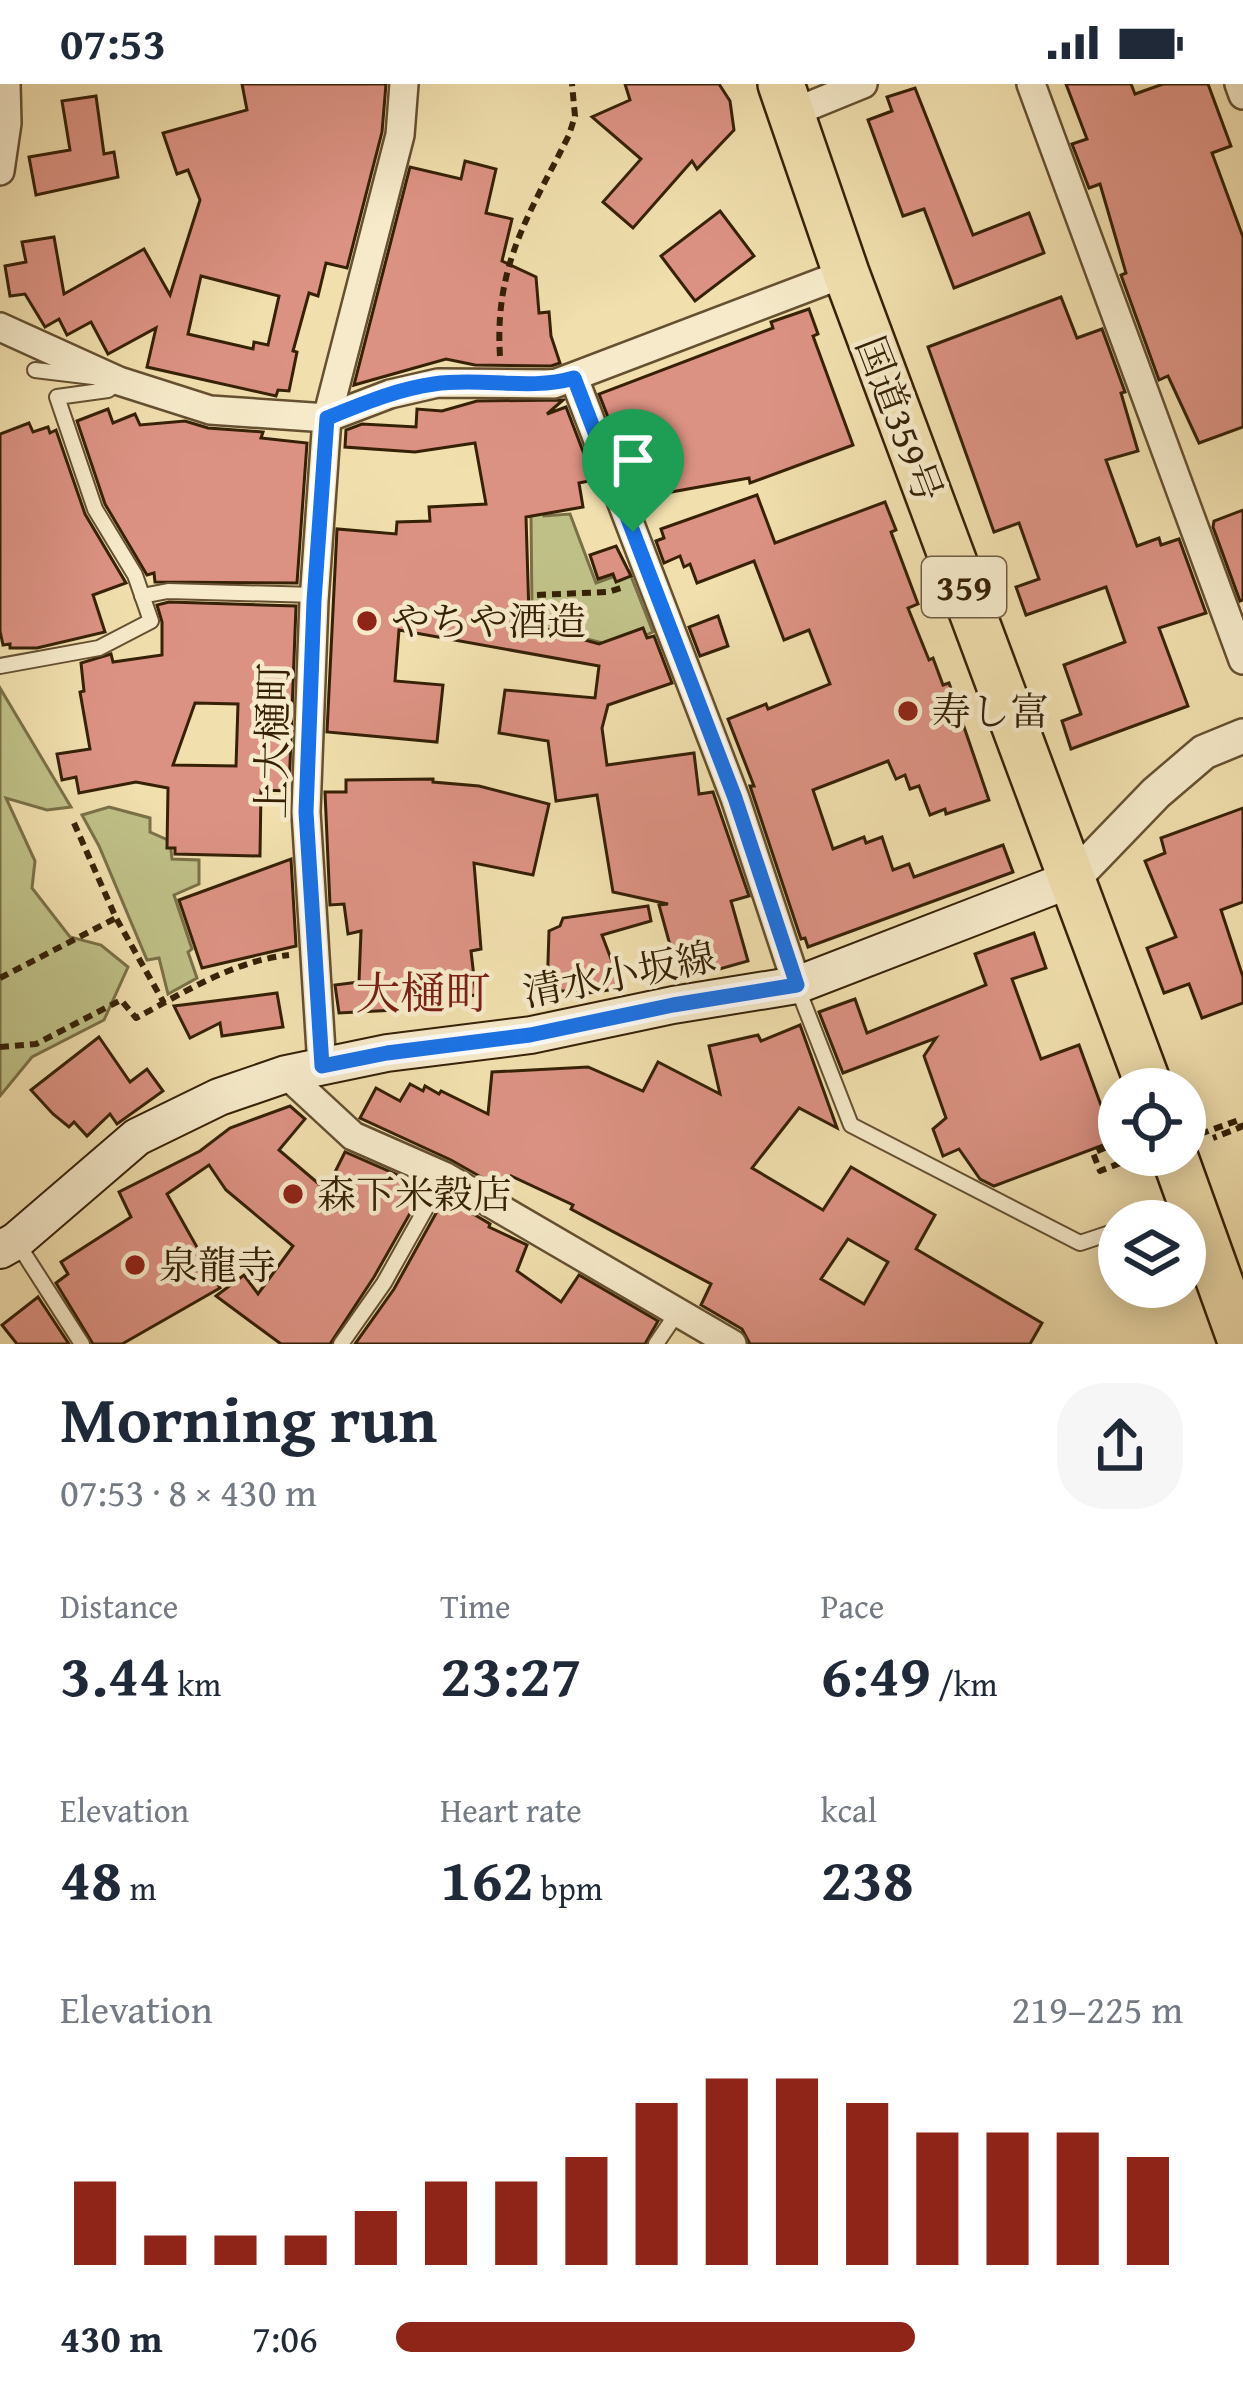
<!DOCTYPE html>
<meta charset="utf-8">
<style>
body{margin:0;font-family:"Gentium Book Plus","Noto Serif JP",serif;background:#f6f6f7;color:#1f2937;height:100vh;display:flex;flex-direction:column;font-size:45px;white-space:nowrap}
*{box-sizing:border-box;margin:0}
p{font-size:39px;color:#747a83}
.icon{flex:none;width:66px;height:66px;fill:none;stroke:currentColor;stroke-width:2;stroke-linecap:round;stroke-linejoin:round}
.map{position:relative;height:1260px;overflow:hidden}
.drawer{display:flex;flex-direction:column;background:#fff;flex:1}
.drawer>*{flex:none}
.buttons{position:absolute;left:1098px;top:984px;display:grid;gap:24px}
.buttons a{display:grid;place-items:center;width:108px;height:108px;border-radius:50%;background:#fff;box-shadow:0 6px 30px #0003;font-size:60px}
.pin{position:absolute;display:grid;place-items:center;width:102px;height:102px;color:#fff;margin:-123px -51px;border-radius:50% 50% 50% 0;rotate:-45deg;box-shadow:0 0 12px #0007}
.pin .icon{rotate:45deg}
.round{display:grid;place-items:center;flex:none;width:126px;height:126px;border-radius:48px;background:#f6f6f7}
.summary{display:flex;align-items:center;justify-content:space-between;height:204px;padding:0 60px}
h1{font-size:66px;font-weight:700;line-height:90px}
.stats{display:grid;grid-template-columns:repeat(3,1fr);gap:18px;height:204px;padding:12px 60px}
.stats div{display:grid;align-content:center}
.stats b{font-size:60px;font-weight:700}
.stats small{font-size:33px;font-weight:400}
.stats p{font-size:33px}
.chart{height:336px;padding:24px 60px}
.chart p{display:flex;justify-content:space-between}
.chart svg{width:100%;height:216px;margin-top:12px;stroke:#8f2418;stroke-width:6}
ul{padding:0 60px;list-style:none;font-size:39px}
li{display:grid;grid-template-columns:192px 144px 1fr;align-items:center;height:90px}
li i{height:30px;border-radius:15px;background:#8f2418}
.status{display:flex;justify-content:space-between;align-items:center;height:84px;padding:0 60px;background:#fff;direction:ltr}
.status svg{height:33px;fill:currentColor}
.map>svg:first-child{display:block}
.green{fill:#bfc087;stroke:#7a7047;stroke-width:3}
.building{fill:#dc9283;stroke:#362107;stroke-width:3;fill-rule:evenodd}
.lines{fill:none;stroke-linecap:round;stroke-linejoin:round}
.service-casing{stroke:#655031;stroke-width:18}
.minor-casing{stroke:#655031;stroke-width:32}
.tertiary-casing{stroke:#655031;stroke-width:38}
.secondary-casing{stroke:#362107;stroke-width:40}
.trunk-casing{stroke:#362107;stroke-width:50}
.path{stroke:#362107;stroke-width:6;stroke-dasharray:9 6;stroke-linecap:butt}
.service{stroke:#f6eaca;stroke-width:14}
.minor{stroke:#f6eaca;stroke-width:27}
.tertiary{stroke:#f6eaca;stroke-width:33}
.secondary{stroke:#f6eaca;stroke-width:36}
.trunk{stroke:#f1dfae;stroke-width:45}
.route-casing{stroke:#fff;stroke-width:24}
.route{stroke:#1a73e8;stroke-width:15}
.poi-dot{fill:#8f2418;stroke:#f6eaca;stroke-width:4.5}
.labels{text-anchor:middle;stroke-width:9;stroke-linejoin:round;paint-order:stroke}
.shield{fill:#f6eaca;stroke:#705d42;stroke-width:3}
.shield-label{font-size:36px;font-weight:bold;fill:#362107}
.street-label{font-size:39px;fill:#362107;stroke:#f6eaca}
.poi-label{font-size:39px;fill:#362107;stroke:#f6eaca;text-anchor:start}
.quarter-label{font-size:45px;fill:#7a1f14;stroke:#f6eaca}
</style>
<div class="status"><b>07:53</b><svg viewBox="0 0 49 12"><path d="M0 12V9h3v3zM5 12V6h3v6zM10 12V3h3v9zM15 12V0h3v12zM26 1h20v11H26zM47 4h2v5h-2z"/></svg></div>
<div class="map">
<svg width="1243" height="1260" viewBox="0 0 1243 1260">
<rect width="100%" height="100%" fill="#f1dfae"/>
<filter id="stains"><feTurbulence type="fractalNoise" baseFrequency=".00167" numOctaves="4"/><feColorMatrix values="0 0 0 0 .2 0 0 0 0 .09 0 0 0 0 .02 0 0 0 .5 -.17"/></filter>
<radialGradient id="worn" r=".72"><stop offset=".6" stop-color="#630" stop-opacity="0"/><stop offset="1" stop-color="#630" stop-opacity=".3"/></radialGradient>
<g class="green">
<path d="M540,409L544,432L570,430L596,499L629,487L653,548L619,563L546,545L547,531L532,527L531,432L526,411Z"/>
<path d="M0,604L71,723L47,726L6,714L35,777L32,804L70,853L101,861L128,883L104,936L32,973L0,1012Z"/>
<path d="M109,723L150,734V748L170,757L172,775L199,776V800L174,811L192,865L188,868L197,894L168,910L159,874L147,876L99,762L82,731Z"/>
</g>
<g class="building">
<path d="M242,0H386L382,48L347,184L326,179L318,212L309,209L293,267L297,268L289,307L278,306L276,312L147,283L156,244L108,270L91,238L67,251L59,235L45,243L25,210L10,212L5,182L26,178L22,158L54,153L64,210L144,165L170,211L200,116L188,86L177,90L163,49L247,26ZM201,192L279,212L268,261L254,258L253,265L188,250Z"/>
<path d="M625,0H719L730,17L734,46L697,85L692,77L633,144L603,118L641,75L592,33L630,16Z"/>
<path d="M1066,0H1131L1135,10L1163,0H1208L1231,62L1212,69L1243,153V343L1199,359L1168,292L1159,296L1121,191L1126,189L1100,100L1089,104L1072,60L1087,55Z"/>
<path d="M915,4L973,151L1029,129L1044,169L954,204L924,125L903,132L868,36L892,27L887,13Z"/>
<path d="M96,12L104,70L114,68L118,93L36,111L29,73L70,66L62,17Z"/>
<path d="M465,77L496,85L486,129L512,135L502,177L536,193L539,229L549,228L551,252L560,279L551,282L475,281L446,275L354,301L410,83L461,95Z"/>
<path d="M720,127L754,172L695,217L661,172Z"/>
<path d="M1061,213L1077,254L1102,245L1125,308L1121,309L1138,367L1106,376L1137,462L1159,454L1161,461L1179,455L1206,529L1159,544L1188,622L1071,665L1062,637L1081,630L1064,581L1125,558L1106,503L1026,531L1016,503L1039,495L1019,439L994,448L928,263Z"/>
<path d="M809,225L818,250L813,252L853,361L750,399L749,394L649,412L645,401L636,405L599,310L773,244L771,238Z"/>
<path d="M563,316L547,330L566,323L594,396L579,399L583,423L526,433L529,531L546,534L544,545L599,560L643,544L647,554L654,552L672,599L608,621L602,644L607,681L694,669L699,710L713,708L749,812L731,817L748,877L709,888L702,864L673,872L659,821L668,820L613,808L597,711L556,717L548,657L499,649L505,606L595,614L599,582L399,546L395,597L443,601L437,658L327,648L337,445L396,450L397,438L430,437L429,423L486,420L475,359L415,368L345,363L346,346L362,340L416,343L417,325L442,327L477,317Z"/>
<path d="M108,325L113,339L135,330L140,341L185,337L208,344L263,348L261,354L307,359L297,499L155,498L154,489L147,491L105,420L77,337Z"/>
<path d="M29,339L33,348L48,343L50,349L56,346L85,430L126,499L93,511L105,548L37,564H10V560L3,561L0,547V350Z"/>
<path d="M757,411L775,459L885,418L896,446L891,448L918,520L908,524L929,576L933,574L943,601L949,599L989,716L946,730L945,725L930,731L919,702L910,705L905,691L896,695L888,677L813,706L833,765L864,753L866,759L882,753L893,786L909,780L914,793L1003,761L1013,788L808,863L805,854L801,855L750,702H754L728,635L766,620L768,625L830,600L809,546L784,556L754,477L697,499L690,480L684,483L680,472L664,479L656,457L664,454L661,445Z"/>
<path d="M1243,426V516L1240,517L1213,443L1214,437Z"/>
<path d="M616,462L631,492L616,498L613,490L598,495L590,471Z"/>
<path d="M169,518L296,522L289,707L261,706L260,772L175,770V764H167L168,704L136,698L79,709L76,693L62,696L57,670L90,665L80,608L84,607L81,579L111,570L113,578L162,571V538L157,521ZM195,619L238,620L236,682L173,681Z"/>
<path d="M718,532L728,562L700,572L689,543Z"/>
<path d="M433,695V698L479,702L549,720L533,791L474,779L481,865L471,867L476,911L420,919L426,908L417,901L396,926L339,929L335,901L359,898L361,847L348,850L344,820L330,821L325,708H346V696Z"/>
<path d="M1243,724V818L1221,826L1243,893V919L1202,934L1189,900L1164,909L1147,864L1176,853L1145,777L1165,769L1161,754Z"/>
<path d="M291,775L296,862L202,884L179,816Z"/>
<path d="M648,822L651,837L602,851L622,904L581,910L580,906L547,908L549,847L560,842L563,834Z"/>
<path d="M1034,849L1046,884L1012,895L1041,975L1079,961L1114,1057L994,1102L980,1095L959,1065L943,1072L933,1045L946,1034L924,972L936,954L843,989L819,928L855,915L867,949L986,901L975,870Z"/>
<path d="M277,909L283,943L222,952L220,939L190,954L174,922Z"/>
<path d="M800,941L837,1044L799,1024L752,1084L823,1126L851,1083L935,1131L916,1165L1042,1239L1030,1260H750L742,1245L701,1221L711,1200L571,1125L573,1121L511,1092L504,1106L451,1076L360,1034L376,1004L400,1017L410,1000L423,1007L425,1002L439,1010L441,1007L488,1030L492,988L588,983L643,1007L658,978L720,1010L709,962L758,951L761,957ZM848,1155L888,1178L864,1220L821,1195Z"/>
<path d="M99,953L130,998L147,985L163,1007L117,1040L110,1030L87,1052L74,1038L69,1043L53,1030L31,1006Z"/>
<path d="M290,1022L305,1035L279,1066L326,1106L345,1068L425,1103L374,1193L330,1260H281L216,1212L244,1191L258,1210L293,1162L226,1106L209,1081L167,1110L220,1204L122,1260H93L56,1199L68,1190L61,1178L131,1133L119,1108L200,1067L230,1044Z"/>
<path d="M445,1113L490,1140L489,1143L527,1161L517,1187L561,1218L579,1191L658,1237L645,1260H355L394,1205Z"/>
<path d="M38,1213L69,1260H17L2,1241Z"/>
</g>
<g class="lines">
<defs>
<g id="service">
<path d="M35,286L93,293"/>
<path d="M142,512L168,507L315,511"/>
<path d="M0,582L99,564L151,537L135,491L95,425L57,313L108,306L119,297"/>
<path d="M798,905L851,1041L1080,1159L1119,1146"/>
<path d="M1146,1137L1187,1123"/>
<path d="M16,1157L82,1260"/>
<path d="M341,1260L384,1199L444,1092"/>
<path d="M656,1260L679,1226"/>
</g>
<g id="minor">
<path d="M1031,0L1243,576"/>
<path d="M1239,0L1243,11"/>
<path d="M792,29L863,0"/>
<path d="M0,87L7,39L6,0"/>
<path d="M0,243L119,297L210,326L327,334L390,310L438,299L554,300L846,189"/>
<path d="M574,294L735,714L797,901"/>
<path d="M322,983L306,728L314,517L327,334L400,51L404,0"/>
<path d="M286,990L353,1052L444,1092L732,1260"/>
</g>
<path id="tertiary" d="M1074,794L1156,709L1204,668L1243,652"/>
<path id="secondary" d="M0,1166L16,1157L137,1053L219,1013L286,990L387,969L531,951L673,921L797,901L1074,794"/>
<g id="trunk">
<path d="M781,0L846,189L1150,1005"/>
<path d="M1174,1071L1242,1260"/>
</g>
</defs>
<use href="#service" class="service-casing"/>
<use href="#minor" class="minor-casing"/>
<use href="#tertiary" class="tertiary-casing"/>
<use href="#secondary" class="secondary-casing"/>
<use href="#trunk" class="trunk-casing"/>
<g class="path">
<path d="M500,272C494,181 530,129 569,51L575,32L572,0"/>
<path d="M537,511L608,508L624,503"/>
<path d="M74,739L116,834L164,919"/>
<path d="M0,894L116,834"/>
<path d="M0,963L36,960L121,916L136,934C185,908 233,877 289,871"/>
<path d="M1200,1050L1239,1036L1241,1043L1213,1054"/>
<path d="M1119,1058L1093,1069L1100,1087L1138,1072"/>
</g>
<use href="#service" class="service"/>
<use href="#minor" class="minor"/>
<use href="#tertiary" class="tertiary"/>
<use href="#secondary" class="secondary"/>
<use href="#trunk" class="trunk"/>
</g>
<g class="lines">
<defs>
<path id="route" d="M574,294L735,714L797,901L673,921L530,951L387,969L322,982L306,728L314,517L327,334C362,320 397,305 434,300C481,293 529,307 574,294Z"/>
</defs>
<use href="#route" class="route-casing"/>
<use href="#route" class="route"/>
</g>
<g class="poi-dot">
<circle cx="367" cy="537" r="12"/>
<circle cx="908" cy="627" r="12"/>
<circle cx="293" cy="1110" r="12"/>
<circle cx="135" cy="1181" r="12"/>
</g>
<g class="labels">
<rect class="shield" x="922" y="473" width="84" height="60" rx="9"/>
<g class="shield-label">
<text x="964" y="516">359</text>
</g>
<g class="street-label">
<text transform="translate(900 335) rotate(69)" y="14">国道359号</text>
<text transform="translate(272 657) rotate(-89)" y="14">上大樋町</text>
<text transform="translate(619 890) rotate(-11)" y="14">清水小坂線</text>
</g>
<g class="poi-label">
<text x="391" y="551">やちや酒造</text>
<text x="932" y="641">寿し富</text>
<text x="317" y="1124">森下米穀店</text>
<text x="159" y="1195">泉龍寺</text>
</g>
<g class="quarter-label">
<text x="423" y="925">大樋町</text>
</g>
</g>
<rect width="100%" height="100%" filter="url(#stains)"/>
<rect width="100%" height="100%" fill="url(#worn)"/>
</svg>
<div class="buttons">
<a><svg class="icon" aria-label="locate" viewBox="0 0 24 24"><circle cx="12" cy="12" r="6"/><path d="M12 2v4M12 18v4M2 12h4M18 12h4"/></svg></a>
<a><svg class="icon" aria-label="layers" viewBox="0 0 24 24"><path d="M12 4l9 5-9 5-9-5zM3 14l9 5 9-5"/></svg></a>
</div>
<div class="pin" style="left:633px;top:448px;background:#1e9e55"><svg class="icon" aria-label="arrive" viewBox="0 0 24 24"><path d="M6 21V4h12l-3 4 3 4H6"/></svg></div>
</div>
<section class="drawer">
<div class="summary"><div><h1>Morning run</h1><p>07:53 · 8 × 430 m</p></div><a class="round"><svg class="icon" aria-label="share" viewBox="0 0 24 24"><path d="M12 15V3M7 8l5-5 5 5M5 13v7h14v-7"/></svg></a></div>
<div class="stats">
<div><p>Distance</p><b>3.44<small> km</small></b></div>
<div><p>Time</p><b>23:27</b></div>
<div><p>Pace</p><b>6:49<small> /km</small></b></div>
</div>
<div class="stats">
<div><p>Elevation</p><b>48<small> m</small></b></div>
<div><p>Heart rate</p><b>162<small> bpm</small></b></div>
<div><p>kcal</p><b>238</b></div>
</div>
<div class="chart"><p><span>Elevation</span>219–225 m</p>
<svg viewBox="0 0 160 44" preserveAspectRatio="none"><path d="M5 44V27M15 44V38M25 44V38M35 44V38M45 44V33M55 44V27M65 44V27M75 44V22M85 44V11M95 44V6M105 44V6M115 44V11M125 44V17M135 44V17M145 44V17M155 44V22"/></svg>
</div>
<ul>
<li><b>430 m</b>7:06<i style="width:66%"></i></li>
</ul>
</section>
